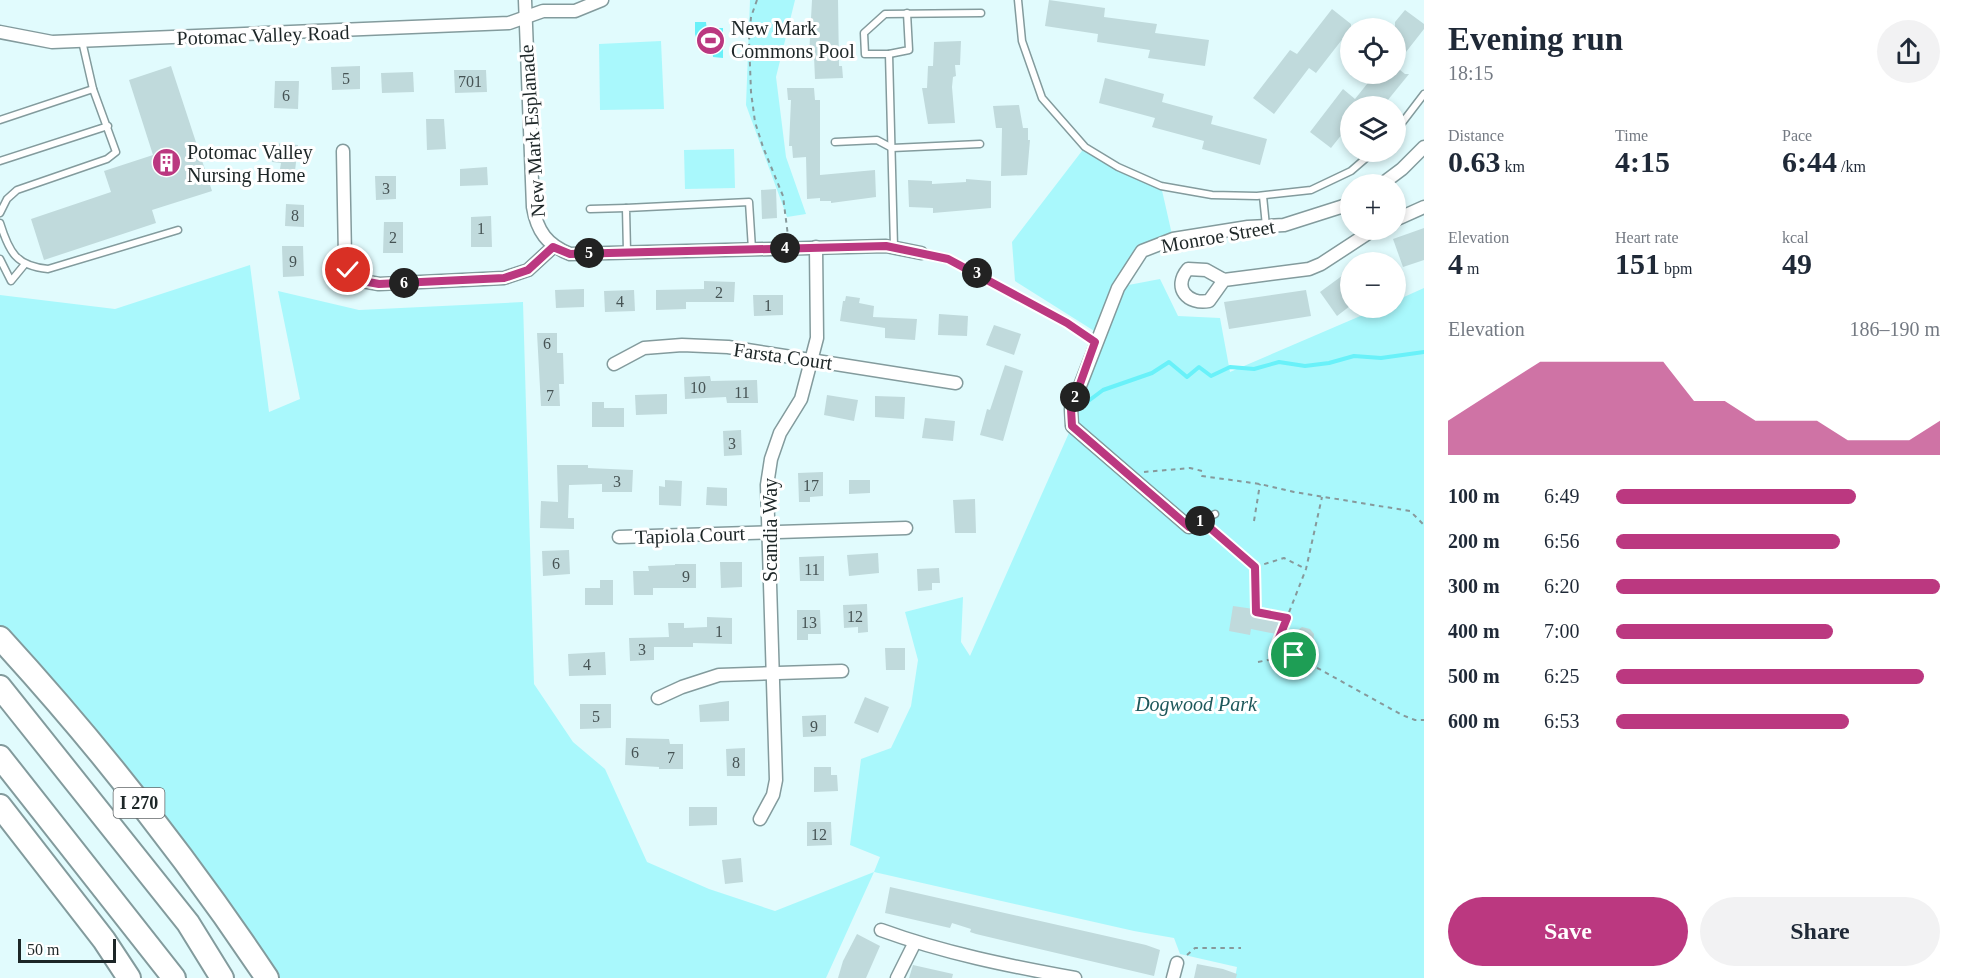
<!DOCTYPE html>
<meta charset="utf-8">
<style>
body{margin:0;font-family:"Times New Roman",serif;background:#f2f2f3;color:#1f2937;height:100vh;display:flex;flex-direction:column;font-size:22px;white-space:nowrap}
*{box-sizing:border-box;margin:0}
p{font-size:20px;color:#747a83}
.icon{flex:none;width:33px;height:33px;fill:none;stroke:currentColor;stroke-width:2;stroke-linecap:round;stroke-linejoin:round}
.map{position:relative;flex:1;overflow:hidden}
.details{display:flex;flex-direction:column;background:#fff;width:540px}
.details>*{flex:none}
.controls{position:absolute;left:1340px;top:18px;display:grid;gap:12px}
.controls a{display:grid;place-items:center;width:66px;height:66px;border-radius:50%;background:#fff;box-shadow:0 3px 9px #0003;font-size:30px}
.scale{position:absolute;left:18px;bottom:15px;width:98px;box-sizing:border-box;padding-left:6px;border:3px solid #1d2627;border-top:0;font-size:16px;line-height:21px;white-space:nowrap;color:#1d2627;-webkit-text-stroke:4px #fff;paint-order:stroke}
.pin{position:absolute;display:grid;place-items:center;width:51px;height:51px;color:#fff;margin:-26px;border:3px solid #fff;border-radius:50%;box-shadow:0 2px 6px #0007}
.km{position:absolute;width:30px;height:30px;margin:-15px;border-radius:50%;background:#222;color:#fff;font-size:16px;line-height:30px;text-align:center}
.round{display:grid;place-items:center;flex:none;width:63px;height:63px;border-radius:32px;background:#f2f2f3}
.summary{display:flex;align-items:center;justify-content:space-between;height:102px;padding:0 24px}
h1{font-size:33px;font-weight:700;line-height:45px}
.figures{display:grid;grid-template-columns:repeat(3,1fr);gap:9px;height:102px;padding:6px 24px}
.figures div{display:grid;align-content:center}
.figures b{font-size:30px;font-weight:700}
.figures small{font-size:16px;font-weight:400}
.figures p{font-size:16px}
.chart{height:168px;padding:12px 24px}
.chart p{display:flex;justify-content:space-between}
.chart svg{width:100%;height:108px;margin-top:6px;fill:#bb3880;opacity:.7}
.primary-button{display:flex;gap:12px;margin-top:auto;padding:12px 24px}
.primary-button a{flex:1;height:69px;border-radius:36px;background:#bb3880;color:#fff;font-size:24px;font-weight:700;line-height:69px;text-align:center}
.primary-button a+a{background:#f2f2f3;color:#1f2937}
ul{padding:0 24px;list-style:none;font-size:20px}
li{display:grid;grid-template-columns:96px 72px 1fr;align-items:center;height:45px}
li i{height:15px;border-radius:8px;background:#bb3880}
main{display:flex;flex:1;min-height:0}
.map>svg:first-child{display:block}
.green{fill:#a9f8fc}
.water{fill:#69f1f9}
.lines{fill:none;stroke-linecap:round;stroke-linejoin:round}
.stream{stroke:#69f1f9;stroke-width:4}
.building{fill:#c0dadc}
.service-casing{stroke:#839b9d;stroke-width:9}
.minor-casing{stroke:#839b9d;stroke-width:15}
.motorway-casing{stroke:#839b9d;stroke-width:26}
.path{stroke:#87999b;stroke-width:2;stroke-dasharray:4.5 4.5;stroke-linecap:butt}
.service{stroke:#fff;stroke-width:6}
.minor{stroke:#fff;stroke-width:12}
.motorway{stroke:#fff;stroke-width:22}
.route-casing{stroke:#fff;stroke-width:12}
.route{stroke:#bb3880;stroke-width:8}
.labels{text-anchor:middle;stroke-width:6;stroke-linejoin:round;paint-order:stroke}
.number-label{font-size:16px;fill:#465354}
.shield{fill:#fff;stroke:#616768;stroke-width:1.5}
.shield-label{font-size:18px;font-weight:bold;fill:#1d2627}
.poi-label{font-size:20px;fill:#1d2627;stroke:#fff;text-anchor:start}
.street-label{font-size:20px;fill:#1d2627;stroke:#fff}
.park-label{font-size:20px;font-style:italic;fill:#1e585b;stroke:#fff}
</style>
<main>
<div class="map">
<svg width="1424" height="978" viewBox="0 0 1424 978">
<rect width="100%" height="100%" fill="#e1fbfd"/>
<g class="green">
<path d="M750,0H795L776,77L786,157L806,214L787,217L746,105Z"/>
<path d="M661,41L664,109L600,110L599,44Z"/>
<path d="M1085,147L1161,186L1173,239L1142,251L1118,287L1160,279L1178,316L1220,318L1230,372L1379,308H1395V301L1424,288V978H1235L1237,967L1180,954L1174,938L1134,931L874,872L826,978H267L0,638V295L115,309L250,265L269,412L300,399L278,291L359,310L523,302L534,684L573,742L605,769L647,862L709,889L775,911L874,872L880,857L850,845L861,759L891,748L911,706L918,660L905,612L963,597L961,642L970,656L1072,426L1099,334L1015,281L1012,242Z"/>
<path d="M734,149L735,188L685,189L684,150Z"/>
</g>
<path class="water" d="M695,22H706L707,32H713V28H723V58L713,57L712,46H699L695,34Z"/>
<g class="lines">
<path class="stream" d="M1083,405L1103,390L1152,373L1169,362L1187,377L1199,367L1211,376L1230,367L1254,369L1279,362L1305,366L1329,363L1354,356L1381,358L1424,352"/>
</g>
<g class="building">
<path d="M812,0H838L839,66H842L843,78L815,79L814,56H809Z"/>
<path d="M1049,0L1105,8L1104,17L1157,24L1155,33L1209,40L1205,66L1148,58L1150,50L1097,42L1098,34L1045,26Z"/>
<path d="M1332,9L1351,24V28L1316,73L1309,68L1274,114L1253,98L1290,50L1297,54Z"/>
<path d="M1405,10L1424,24V29L1395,66L1405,74H1409L1383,106H1350V124L1331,148L1310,132L1343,89L1355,99L1375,74H1395V22Z"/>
<path d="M961,41L960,65H955L956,76L953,77L952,87L955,123L928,124L922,88H927L928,66H933L934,42Z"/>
<path d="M171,66L212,191L152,210L156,223L44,260L31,219L111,192L104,171L153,155L129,80Z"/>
<path d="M360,66V89L332,90L331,67Z"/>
<path d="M454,70H486L487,92L455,93Z"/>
<path d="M413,72L414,92L382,93L381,73Z"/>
<path d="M1105,78L1164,94L1162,102L1213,116L1211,124L1267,139L1260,165L1202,149L1204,141L1152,127L1155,118L1099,103Z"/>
<path d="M275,81H299L298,109L274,108Z"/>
<path d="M787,88H814L815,100H820V175L875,170L876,197L831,203V201H820V198L807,199L806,157L793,158L792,146H789L791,100H788Z"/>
<path d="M1019,105L1023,128H1028V140H1030L1027,175L1001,176L1002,128H996L993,106Z"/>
<path d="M426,119H444L446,149L427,150Z"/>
<path d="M274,143L298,145L295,171L280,169L281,163L272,162Z"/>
<path d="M487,167L488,185L460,186V169Z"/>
<path d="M375,176H396V199L376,200Z"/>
<path d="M966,179L991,181V208L933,213V208L909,207L908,180L932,181V184L966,182Z"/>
<path d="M776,189L777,218L762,219L761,190Z"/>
<path d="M286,204L304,205V227L285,226Z"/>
<path d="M491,216L492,247H471V217Z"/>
<path d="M384,222H403V253H383Z"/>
<path d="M1424,228V260L1403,267L1393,239Z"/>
<path d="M282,246H303L304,276L283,277Z"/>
<path d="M1350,270V306L1337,316L1320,292Z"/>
<path d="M704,281L735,282L734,302H686V309L656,310V290L704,289Z"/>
<path d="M584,289V307L556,308L555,290Z"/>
<path d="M634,290L635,311L605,312L604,291Z"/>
<path d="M1306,290L1311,316L1229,329L1224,302Z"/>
<path d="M753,295H783V315L754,316Z"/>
<path d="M846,296L860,298L859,303L874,306L873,317L917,319L915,340L885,338V328L840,321L843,301H845Z"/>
<path d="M939,314L968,316L967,336L938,335Z"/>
<path d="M994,325L1021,334L1014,355L986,345Z"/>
<path d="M537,333H557V353H563L564,384H559L560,406H541Z"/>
<path d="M1005,365L1023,371L1003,441L980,435L987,409L990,410Z"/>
<path d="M710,376L711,381L757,380L758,403H727L726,397L685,399L684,377Z"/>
<path d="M667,394V414L636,415L635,395Z"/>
<path d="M827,395L858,400L854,421L824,415Z"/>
<path d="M875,396L905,397L904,419L875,417Z"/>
<path d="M592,402H604V408H624V427H592Z"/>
<path d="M925,418L955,421L953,441L922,438Z"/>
<path d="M741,430L742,455L724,456L723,431Z"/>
<path d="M557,465H588V468L633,470L632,492H602V484L569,485L568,518H574V529L540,528L541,501L558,502Z"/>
<path d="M823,472V496L810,497V502H799L798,473Z"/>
<path d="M665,480L682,481L681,506L659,505V486L665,487Z"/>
<path d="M849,480H870V493L849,494Z"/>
<path d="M707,487L727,488V506L706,505Z"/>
<path d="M975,499L976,533H955L953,500Z"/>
<path d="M569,550L570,574L543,576L542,551Z"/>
<path d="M878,553L879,573L849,576L847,555Z"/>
<path d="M824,556V581H800L799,557Z"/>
<path d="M720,562H742V587L721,588Z"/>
<path d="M675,564H696V588H653V595H634L633,571H649L648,566L675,565Z"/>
<path d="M939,568L940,583H932V590L918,591L917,569Z"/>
<path d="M600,580H613V605H585V588H600Z"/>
<path d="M867,604L868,632L858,633V627L844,628L843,605Z"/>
<path d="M1233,606L1254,609L1253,615L1279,619L1276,634L1251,629L1250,635L1229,631Z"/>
<path d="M797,610H820L821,634H808V640H797Z"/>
<path d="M707,617L732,618V644L693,643V647H654V660L630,661L629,638L669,637L668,623H684V628L707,627Z"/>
<path d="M1302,627L1310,629L1314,634L1313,643L1308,647L1299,646L1291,635Z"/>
<path d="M885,648H905V670H886Z"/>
<path d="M605,652L606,675L569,676L568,654Z"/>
<path d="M865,697L889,707L878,733L854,723Z"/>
<path d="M729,701V721L700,722L699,705Z"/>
<path d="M580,704H611V728L580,729Z"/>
<path d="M826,715V736L803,737L802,716Z"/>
<path d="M626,738L669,739L670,744H683V769H659V767L625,765Z"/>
<path d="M745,748V776H727L726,749Z"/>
<path d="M814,767H831V775H837L838,791L814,792Z"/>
<path d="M689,807H717V825L689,826Z"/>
<path d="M807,822H831L832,845L807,846Z"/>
<path d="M741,858L743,882L725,884L722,860Z"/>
<path d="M890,887L1146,945L1160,950L1154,976L976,934L970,932L971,929L952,923L950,928L885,913Z"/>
<path d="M857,934L880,946L866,978H838L843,961Z"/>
<path d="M1197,964L1223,969L1237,974L1236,978H1194Z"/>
<path d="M913,965L953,974L952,978H909Z"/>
</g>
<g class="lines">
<defs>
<g id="service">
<path d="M1018,0L1022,41L1042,98L1085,147L1118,167L1161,186L1212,195L1257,196L1311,190L1351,171L1373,152"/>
<path d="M889,54L909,50L907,13"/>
<path d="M0,120L93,89"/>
<path d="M1395,132L1424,94"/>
<path d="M835,142L877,140L892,148L980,144"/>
<path d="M0,161L108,126"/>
<path d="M1263,196L1266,226"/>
<path d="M590,209L626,208"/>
<path d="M0,213L7,199L17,190L107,159L116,152L93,89L82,41"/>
<path d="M0,223C9,252 16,266 48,269L178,230"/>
<path d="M894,247L889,54H865L864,33L885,14L981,13"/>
<path d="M627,252L626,208L749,202L752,249"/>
<path d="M0,259L11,281L25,264"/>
<path d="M1189,527L1215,514"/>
</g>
<g id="minor">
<path d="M525,0L533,207C537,231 547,245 570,254L886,246L921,253"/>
<path d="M0,32L52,42L509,23L543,11H575L602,0"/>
<path d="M343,151L345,257L348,270L357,280L379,284L504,278L528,270L553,247"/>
<path d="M1382,184L1402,169L1424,147"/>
<path d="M1395,220L1424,207"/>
<path d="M1224,280L1209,301C1188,305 1172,288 1188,269L1206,270L1224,280L1309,269L1321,264L1373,230"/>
<path d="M614,364L644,348L682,345L728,347L956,383"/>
<path d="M1189,527L1072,426L1071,409L1118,288L1142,251L1173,239L1248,227L1284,225L1350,204"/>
<path d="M619,537L906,528"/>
<path d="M658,698L682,687L719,675L842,671"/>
<path d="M760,819L773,795L776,780L767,485L771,459L780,433L801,399L817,338L816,247"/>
<path d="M881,930C944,953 1009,966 1075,978"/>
<path d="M897,978L915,942"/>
<path d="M1173,978L1177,963"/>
</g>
<g id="motorway">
<path d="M0,638C97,744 187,858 267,978"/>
<path d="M0,687L188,923L222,978"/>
<path d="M0,757L174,978"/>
<path d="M0,806L104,940L129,978"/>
</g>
</defs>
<use href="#service" class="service-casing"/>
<use href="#minor" class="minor-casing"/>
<use href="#motorway" class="motorway-casing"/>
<g class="path">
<path d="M757,0L751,17L749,40L751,92L755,122L763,147L783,196L788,236"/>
<path d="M933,255L949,259L982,276L1087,336"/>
<path d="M1144,472L1190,468L1202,471V476L1260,484L1294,492L1410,511L1424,525"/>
<path d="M1254,521L1260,484"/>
<path d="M1208,526L1255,567L1284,558L1306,569"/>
<path d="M1255,567L1256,612L1287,618"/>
<path d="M1294,655L1277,643L1306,569L1322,497"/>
<path d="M1258,662L1294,655L1402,715L1415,720H1424"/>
<path d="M1187,955L1195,948H1241"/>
</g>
<use href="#service" class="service"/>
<use href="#minor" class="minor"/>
<use href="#motorway" class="motorway"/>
</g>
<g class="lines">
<defs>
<path id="route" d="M348,270L357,280L379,284L504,278L528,270L553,247L570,254L886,246L948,259L1067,323L1095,342L1071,409L1072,426L1189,527L1202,521L1255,567L1256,612L1287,618L1277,643L1294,655"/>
</defs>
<use href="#route" class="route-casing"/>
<use href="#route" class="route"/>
</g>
<defs>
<symbol id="stadium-disc" viewBox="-11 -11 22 22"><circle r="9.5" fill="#bb3880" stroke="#fff"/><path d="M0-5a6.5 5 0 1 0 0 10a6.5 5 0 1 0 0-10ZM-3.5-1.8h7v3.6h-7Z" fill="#fff"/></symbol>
<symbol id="building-disc" viewBox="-11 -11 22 22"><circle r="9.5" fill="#bb3880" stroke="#fff"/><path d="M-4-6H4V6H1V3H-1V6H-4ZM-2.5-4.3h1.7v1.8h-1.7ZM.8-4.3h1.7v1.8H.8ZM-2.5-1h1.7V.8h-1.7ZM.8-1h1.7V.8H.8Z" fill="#fff"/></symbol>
</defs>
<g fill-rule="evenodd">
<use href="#stadium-disc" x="694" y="24" width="33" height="33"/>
<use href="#building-disc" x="150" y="146" width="33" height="33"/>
</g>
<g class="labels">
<g class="number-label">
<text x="346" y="84">5</text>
<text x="470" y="87">701</text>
<text x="286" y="101">6</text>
<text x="386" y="194">3</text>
<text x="295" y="221">8</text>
<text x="481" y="234">1</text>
<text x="393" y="243">2</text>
<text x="293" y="267">9</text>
<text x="719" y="298">2</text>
<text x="620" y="307">4</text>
<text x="768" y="311">1</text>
<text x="547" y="349">6</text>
<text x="698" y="393">10</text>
<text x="742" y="398">11</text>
<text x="550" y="401">7</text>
<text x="732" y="449">3</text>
<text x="617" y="487">3</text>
<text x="811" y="491">17</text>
<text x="556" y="569">6</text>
<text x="812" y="575">11</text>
<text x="686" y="582">9</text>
<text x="855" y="622">12</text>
<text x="809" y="628">13</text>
<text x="719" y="637">1</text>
<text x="642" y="655">3</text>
<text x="587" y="670">4</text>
<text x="596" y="722">5</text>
<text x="814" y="732">9</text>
<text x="635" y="758">6</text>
<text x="671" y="763">7</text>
<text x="736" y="768">8</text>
<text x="819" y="840">12</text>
</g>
<rect class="shield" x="113.5" y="788" width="51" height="30" rx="4.5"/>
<g class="shield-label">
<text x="139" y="809">I 270</text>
</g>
<g class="poi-label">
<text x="731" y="35">New Mark<tspan x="731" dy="23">Commons Pool</tspan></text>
<text x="187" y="159">Potomac Valley<tspan x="187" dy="23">Nursing Home</tspan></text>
</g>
<g class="street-label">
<text transform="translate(263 35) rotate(-2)" y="7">Potomac Valley Road</text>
<text transform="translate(532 131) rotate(-94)" y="7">New Mark Esplanade</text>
<text transform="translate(1218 236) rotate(-10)" y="7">Monroe Street</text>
<text transform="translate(783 356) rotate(8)" y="7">Farsta Court</text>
<text transform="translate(770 530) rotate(-90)" y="7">Scandia Way</text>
<text transform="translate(690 535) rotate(-2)" y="7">Tapiola Court</text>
</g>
<g class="park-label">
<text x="1196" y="711">Dogwood Park</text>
</g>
</g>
</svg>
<div class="controls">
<a><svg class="icon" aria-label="locate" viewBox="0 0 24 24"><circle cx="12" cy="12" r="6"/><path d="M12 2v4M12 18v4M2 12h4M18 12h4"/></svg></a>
<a><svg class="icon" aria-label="layers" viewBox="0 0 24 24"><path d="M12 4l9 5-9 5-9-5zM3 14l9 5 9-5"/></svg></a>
<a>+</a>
<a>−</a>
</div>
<div class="scale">50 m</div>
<div class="pin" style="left:1294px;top:655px;background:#1e9e55"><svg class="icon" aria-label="arrive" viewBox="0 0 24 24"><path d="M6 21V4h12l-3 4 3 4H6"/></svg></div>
<div class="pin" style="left:348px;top:270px;background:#d93025"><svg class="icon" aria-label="check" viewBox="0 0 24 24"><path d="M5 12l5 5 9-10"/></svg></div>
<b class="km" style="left:1200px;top:521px">1</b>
<b class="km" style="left:1075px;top:397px">2</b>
<b class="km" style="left:977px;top:273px">3</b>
<b class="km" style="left:785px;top:248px">4</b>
<b class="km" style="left:589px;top:253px">5</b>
<b class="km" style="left:404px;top:283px">6</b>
</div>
<section class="details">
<div class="summary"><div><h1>Evening run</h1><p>18:15</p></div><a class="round"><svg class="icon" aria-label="share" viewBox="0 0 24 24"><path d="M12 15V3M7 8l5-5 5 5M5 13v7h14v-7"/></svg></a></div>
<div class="figures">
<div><p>Distance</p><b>0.63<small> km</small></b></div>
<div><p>Time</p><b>4:15</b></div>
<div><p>Pace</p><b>6:44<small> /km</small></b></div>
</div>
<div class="figures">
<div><p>Elevation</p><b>4<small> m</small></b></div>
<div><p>Heart rate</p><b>151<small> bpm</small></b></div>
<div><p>kcal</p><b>49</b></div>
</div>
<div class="chart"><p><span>Elevation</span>186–190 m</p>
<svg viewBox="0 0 160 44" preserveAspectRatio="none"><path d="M0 44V30L10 22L20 14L30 6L40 6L50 6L60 6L70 6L80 22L90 22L100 30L110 30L120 30L130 38L140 38L150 38L160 30V44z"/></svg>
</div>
<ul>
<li><b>100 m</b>6:49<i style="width:74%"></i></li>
<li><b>200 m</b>6:56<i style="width:69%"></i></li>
<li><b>300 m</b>6:20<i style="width:100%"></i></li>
<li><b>400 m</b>7:00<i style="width:67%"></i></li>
<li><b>500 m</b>6:25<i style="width:95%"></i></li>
<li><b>600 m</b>6:53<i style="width:72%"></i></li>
</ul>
<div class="primary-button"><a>Save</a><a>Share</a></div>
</section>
</main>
